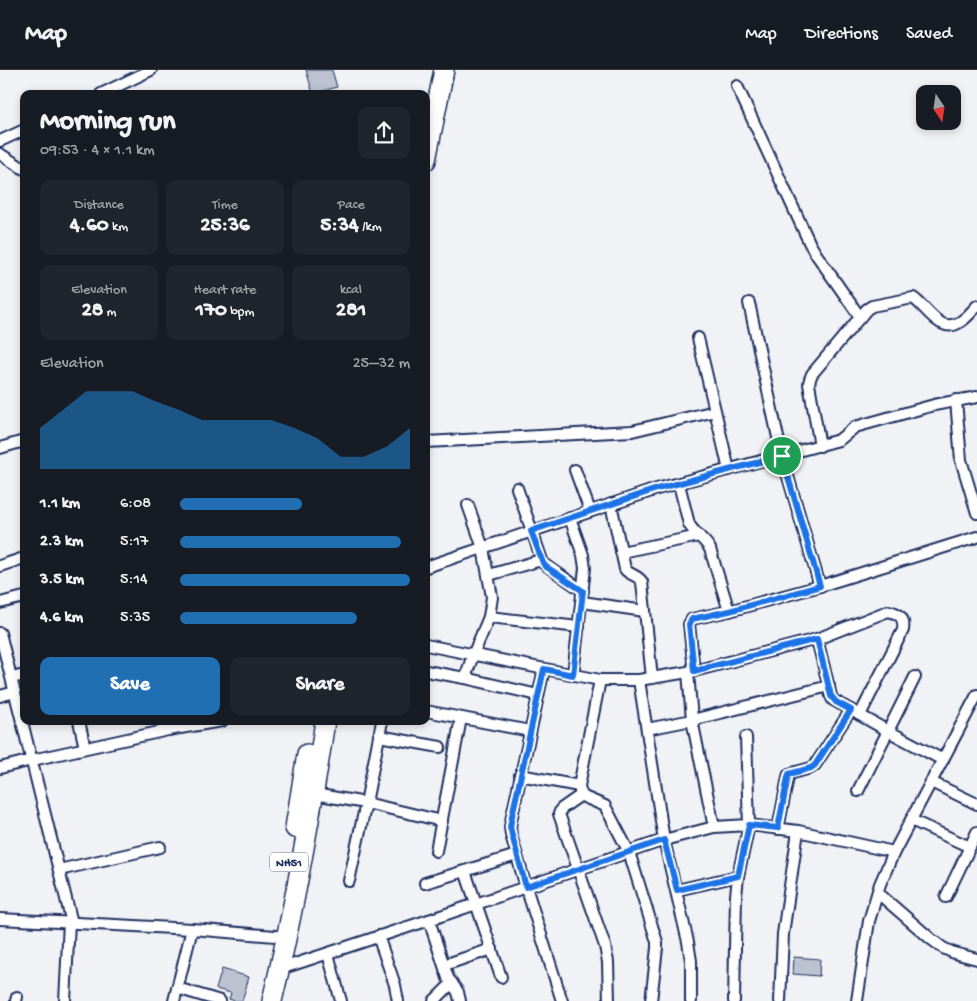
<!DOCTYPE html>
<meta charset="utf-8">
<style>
body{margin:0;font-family:"Gochi Hand",sans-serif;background:#20242c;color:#f1f3f6;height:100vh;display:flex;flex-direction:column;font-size:19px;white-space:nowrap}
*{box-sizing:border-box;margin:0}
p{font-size:16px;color:#9ea1a6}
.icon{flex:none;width:28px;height:28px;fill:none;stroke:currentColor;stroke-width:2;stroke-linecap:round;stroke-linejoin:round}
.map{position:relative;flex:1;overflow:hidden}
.drawer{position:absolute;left:20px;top:20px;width:410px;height:635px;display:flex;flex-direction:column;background:#171b24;border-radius:10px;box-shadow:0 2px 8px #0003}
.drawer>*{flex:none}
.needle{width:32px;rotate:167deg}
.buttons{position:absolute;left:916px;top:15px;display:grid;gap:10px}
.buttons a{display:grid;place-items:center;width:45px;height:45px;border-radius:10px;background:#171b24;box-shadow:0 2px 8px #0003;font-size:25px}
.pin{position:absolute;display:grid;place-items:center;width:42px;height:42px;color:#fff;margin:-21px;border:2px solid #fff;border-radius:50%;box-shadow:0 1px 5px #0007}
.round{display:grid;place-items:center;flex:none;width:52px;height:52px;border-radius:10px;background:#20242c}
.head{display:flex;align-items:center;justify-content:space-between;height:85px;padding:0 20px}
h1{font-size:28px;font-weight:700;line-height:38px}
.stats{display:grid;grid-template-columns:repeat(3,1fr);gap:8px;height:85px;padding:5px 20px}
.stats div{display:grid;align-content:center;border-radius:10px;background:#20242c;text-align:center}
.stats b{font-size:21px;font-weight:700}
.stats small{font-size:14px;font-weight:400}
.stats p{font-size:14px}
.chart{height:140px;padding:10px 20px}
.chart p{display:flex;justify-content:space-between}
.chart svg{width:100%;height:90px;margin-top:5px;fill:#1f6fb2;opacity:.7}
.primary-button{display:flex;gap:10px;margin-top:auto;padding:10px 20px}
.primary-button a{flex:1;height:58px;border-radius:10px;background:#1f6fb2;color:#fff;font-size:20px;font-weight:700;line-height:58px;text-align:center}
.primary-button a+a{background:#20242c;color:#f1f3f6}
ul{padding:0 20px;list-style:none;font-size:16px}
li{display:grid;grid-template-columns:80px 60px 1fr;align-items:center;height:38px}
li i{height:12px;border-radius:6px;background:#1f6fb2}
header{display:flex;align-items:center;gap:30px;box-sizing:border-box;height:70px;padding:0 25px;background:#171b24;border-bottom:1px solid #363941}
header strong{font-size:24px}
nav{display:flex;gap:28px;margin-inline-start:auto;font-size:18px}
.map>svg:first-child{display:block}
.building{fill:#bcc2d0;stroke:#1b2f5e}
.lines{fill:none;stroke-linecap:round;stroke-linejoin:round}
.street-casing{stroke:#1b2f5e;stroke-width:14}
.highway-casing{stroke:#1b2f5e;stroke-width:22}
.street{stroke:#fff;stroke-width:10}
.highway{stroke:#fff;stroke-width:19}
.route-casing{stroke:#fff;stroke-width:10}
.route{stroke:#1a73e8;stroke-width:6}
.labels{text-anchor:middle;stroke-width:4.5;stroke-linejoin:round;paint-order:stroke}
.shield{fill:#fff;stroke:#5f6d8e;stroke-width:1}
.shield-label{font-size:12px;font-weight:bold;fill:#1b2f5e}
</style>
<header>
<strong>Map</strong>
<nav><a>Map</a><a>Directions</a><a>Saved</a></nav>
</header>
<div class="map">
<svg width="977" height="931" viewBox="0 0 977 931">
<rect width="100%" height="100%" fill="#f1f2f5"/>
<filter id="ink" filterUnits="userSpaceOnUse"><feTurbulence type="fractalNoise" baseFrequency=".02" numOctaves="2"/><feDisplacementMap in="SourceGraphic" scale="10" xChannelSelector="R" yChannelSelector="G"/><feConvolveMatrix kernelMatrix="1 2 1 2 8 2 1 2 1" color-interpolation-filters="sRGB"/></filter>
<g filter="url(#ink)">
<g class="building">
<path d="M306,0H332L337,17L313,24Z"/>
<path d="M794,887L820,889L819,906L793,904Z"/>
<path d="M222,899L249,907L242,931H235L229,929L231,923L216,919Z"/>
</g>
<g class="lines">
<defs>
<g id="street">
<path d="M737,16L810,174L816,184L860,247"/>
<path d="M101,24L151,0"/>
<path d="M0,71L24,60"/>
<path d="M0,84L24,99"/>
<path d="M749,233L782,386L820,516"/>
<path d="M698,268L729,400"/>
<path d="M956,330L961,390L977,443"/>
<path d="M426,372L632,361L715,341"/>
<path d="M820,376L809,314L810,309L812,304L867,239L872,236L913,228C927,237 940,265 960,252C967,248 972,241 977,236"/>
<path d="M0,378L24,371"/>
<path d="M575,400L590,441"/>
<path d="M679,414L689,454C694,464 705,469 710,479L729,541"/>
<path d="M517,418L543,493L583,521"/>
<path d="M611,434L625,499C629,505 638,505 642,512L652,608"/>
<path d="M570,448L583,485L585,498L573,605"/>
<path d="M621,482L699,466"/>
<path d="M0,496L24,488"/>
<path d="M426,497L657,419L839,370L855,357L934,335L977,327"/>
<path d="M489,505L541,490"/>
<path d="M582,532L645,541"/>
<path d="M0,533L24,527"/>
<path d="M489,547L579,557"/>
<path d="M0,563L72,853"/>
<path d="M817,569L831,626L833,630L888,661L943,690"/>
<path d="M426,575L600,610H639L694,601L817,569L888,541C899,543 905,548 903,560L860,645"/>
<path d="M544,599L512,746L510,757L511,765L526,817L562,931"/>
<path d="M426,601L465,608L538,625"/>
<path d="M694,601L689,554L692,549L729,541L820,516L977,467"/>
<path d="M688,602L692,650L714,757"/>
<path d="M12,608L24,605"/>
<path d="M465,608L473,585L489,547L492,527L483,478L468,435"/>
<path d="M600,610L579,716C580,721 580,724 584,727L605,736L629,782L657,872V878L651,931"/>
<path d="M639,610L664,770L688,872L691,891V931"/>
<path d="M0,626L15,622"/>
<path d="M426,641L530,661"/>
<path d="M79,651L85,678"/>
<path d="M647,659L692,650L829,616"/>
<path d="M379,666L440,677"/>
<path d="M0,698L32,690L168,660L222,651"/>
<path d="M520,705L579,716"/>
<path d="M931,712L977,734"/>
<path d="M858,721L915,607"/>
<path d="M314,724L366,733L442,751"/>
<path d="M581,725L561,739L559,744L605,876L608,892L609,931"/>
<path d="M911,750L970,777"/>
<path d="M778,759L788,707L789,704L811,698L815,695L851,640"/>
<path d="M436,781L461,648"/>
<path d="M59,800L160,777"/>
<path d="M465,801L501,907"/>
<path d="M349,811L366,733L382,651"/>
<path d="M425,813L517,785"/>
<path d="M677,820L738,806"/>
<path d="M878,823L931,869L943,878L954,883L977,889"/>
<path d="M946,827L977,762"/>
<path d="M0,849L192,859L287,867"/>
<path d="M429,850L448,908L458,922L460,931"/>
<path d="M378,866L395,915L398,931"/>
<path d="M328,884L341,931"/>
<path d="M444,895L492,879"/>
<path d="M280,899L429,850L664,770L714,757L749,755L798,761L894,782"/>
<path d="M177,918L220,931"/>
<path d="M16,931L17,927"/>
<path d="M65,931L69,852"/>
<path d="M174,931L192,859"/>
<path d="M434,931L452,913"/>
<path d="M734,931L736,826L738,806L749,755L746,667"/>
<path d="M780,931L783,864L798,761"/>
<path d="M857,931L869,851L880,814L894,782L977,625"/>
</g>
<g id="highway">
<path d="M426,90L444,0"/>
<path d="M295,758L307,684"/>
<path d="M272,931C294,839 311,745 325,651"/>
</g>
</defs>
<use href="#street" class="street-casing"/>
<use href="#highway" class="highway-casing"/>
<use href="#street" class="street"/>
<use href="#highway" class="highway"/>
</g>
</g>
<g class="lines" filter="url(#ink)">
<defs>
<path id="route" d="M782,386L820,516L729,541L692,549L689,554L694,601L817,569L831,626L836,632L851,640L815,695L811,698L789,704L788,707L778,758L749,755L738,806L677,820L664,770L526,817L512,765L510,757L512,746L544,599L573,605L583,521L545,496L543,493L531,461L657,419Z"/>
</defs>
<use href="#route" class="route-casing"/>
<use href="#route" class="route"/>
</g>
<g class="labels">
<rect class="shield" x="270" y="782.5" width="38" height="19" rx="4"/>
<g class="shield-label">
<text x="289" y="796">NH51</text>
</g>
</g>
</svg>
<div class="buttons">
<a><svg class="needle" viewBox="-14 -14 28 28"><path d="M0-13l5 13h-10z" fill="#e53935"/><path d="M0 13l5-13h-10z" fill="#9ea1a6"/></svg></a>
</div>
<div class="pin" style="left:782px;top:386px;background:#1e9e55"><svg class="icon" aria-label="arrive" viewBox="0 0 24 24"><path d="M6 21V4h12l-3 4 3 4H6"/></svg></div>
<section class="drawer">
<div class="head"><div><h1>Morning run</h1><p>09:53 · 4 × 1.1 km</p></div><a class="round"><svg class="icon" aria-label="share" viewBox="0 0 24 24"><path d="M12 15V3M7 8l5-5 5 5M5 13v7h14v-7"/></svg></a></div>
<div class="stats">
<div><p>Distance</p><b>4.60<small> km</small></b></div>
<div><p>Time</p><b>25:36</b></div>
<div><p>Pace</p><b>5:34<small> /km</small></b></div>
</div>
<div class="stats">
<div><p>Elevation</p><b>28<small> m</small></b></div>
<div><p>Heart rate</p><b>170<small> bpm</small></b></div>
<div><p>kcal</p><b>281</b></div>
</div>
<div class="chart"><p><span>Elevation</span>25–32 m</p>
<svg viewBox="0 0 160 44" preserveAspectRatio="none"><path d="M0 44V24L10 15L20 6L30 6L40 6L50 11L60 15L70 20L80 20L90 20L100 20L110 24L120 29L130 38L140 38L150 33L160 24V44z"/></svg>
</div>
<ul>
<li><b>1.1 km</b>6:08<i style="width:53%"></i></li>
<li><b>2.3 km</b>5:17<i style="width:96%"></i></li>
<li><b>3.5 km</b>5:14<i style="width:100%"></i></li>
<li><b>4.6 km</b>5:35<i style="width:77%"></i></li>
</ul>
<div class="primary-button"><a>Save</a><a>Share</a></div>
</section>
</div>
